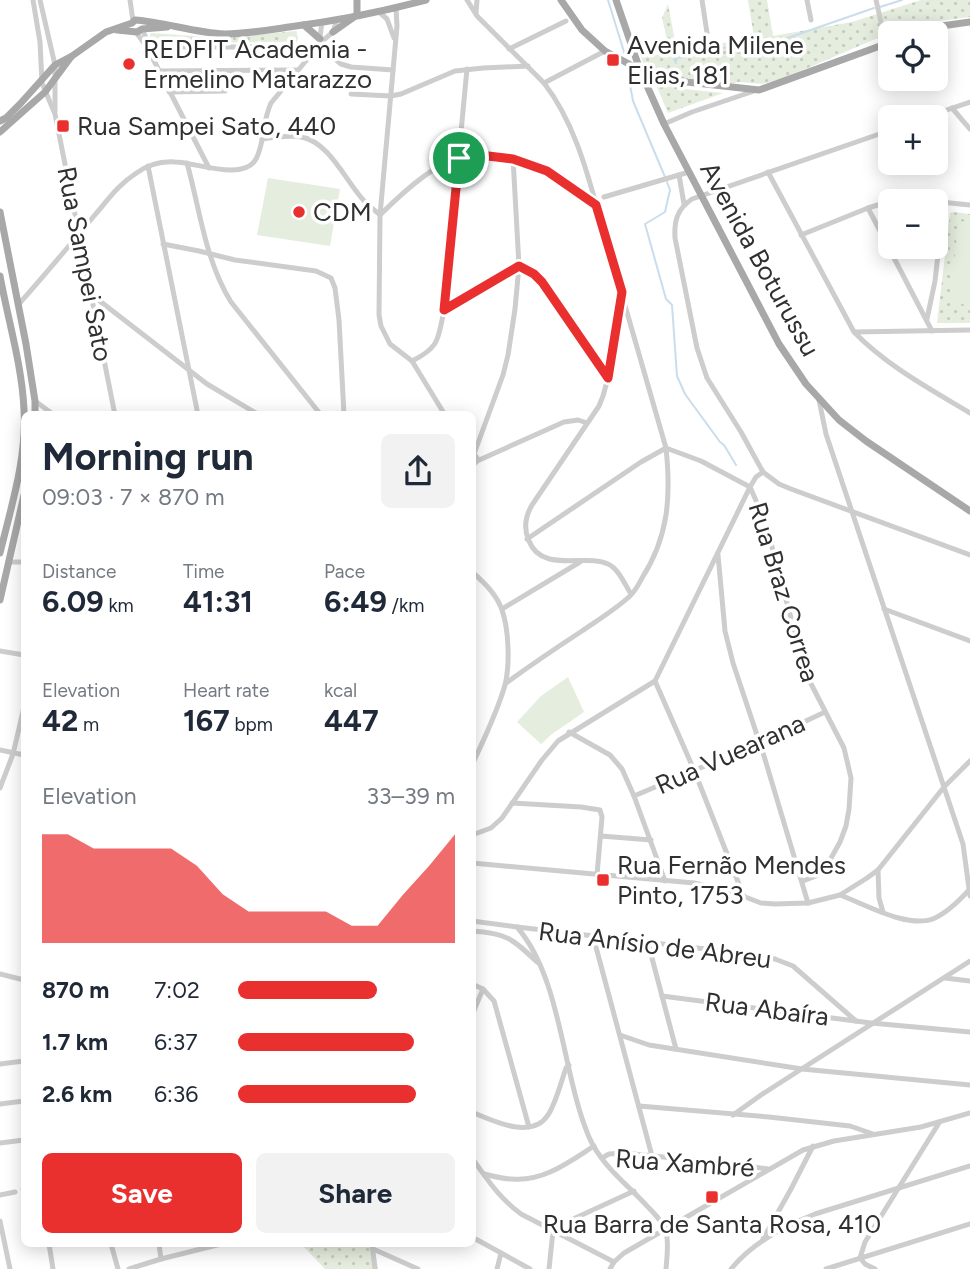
<!DOCTYPE html>
<meta charset="utf-8">
<style>
body{margin:0;font-family:Figtree,sans-serif;background:#f2f2f3;color:#1f2937;height:100vh;display:flex;flex-direction:column;font-size:26px;white-space:nowrap}
*{box-sizing:border-box;margin:0}
p{font-size:23px;color:#747a83}
.icon{flex:none;width:38px;height:38px;fill:none;stroke:currentColor;stroke-width:2;stroke-linecap:round;stroke-linejoin:round}
.map{position:relative;flex:1;overflow:hidden}
.side{position:absolute;left:21px;top:411px;width:455px;height:836px;display:flex;flex-direction:column;background:#fff;border-radius:10px;box-shadow:0 4px 18px #0003}
.side>*{flex:none}
.controls{position:absolute;left:878px;top:21px;display:grid;gap:14px}
.controls a{display:grid;place-items:center;width:70px;height:70px;border-radius:10px;background:#fff;box-shadow:0 4px 18px #0003;font-size:35px}
.pin{position:absolute;display:grid;place-items:center;width:60px;height:60px;color:#fff;margin:-30px;border:4px solid #fff;border-radius:50%;box-shadow:0 2px 7px #0007}
.round{display:grid;place-items:center;flex:none;width:74px;height:74px;border-radius:10px;background:#f2f2f3}
.summary{display:flex;align-items:center;justify-content:space-between;height:119px;padding:0 21px}
h1{font-size:38px;font-weight:700;line-height:52px}
.figures{display:grid;grid-template-columns:repeat(3,1fr);gap:10px;height:119px;padding:7px 21px}
.figures div{display:grid;align-content:center}
.figures b{font-size:30px;font-weight:700}
.figures small{font-size:19px;font-weight:400}
.figures p{font-size:19px}
.chart{height:196px;padding:14px 21px}
.chart p{display:flex;justify-content:space-between}
.chart svg{width:100%;height:126px;margin-top:7px;fill:#ea2f2f;opacity:.7}
.cta{display:flex;gap:14px;margin-top:auto;padding:14px 21px}
.cta a{flex:1;height:80px;border-radius:10px;background:#ea2f2f;color:#fff;font-size:28px;font-weight:700;line-height:80px;text-align:center}
.cta a+a{background:#f2f2f3;color:#1f2937}
ul{padding:0 21px;list-style:none;font-size:23px}
li{display:grid;grid-template-columns:112px 84px 1fr;align-items:center;height:52px}
li i{height:18px;border-radius:9px;background:#ea2f2f}
.map>svg:first-child{display:block}
.park{fill:url(#park-dots)}
.garden{fill:#e5edde}
.lines{fill:none;stroke-linecap:round;stroke-linejoin:round}
.stream{stroke:#cadded;stroke-width:2}
.minor{stroke:#cdcdcd;stroke-width:5}
.major{stroke:#a8a8a8;stroke-width:7}
.route-casing{stroke:#fff;stroke-width:14}
.route{stroke:#ea2f2f;stroke-width:9}
.poi-dot{fill:#ea2f2f;stroke:#fff;stroke-width:2.5}
.labels{text-anchor:middle;stroke-width:7;stroke-linejoin:round;paint-order:stroke}
.poi-label{font-size:26px;fill:#303030;stroke:#fff;text-anchor:start}
.street-label{font-size:26px;fill:#303030;stroke:#fff}
</style>
<div class="map">
<svg width="970" height="1269" viewBox="0 0 970 1269">
<defs>
<pattern id="park-dots" width="8" height="8" patternUnits="userSpaceOnUse" patternTransform="scale(1.75)"><rect width="8" height="8" fill="#e5edde"/><path d="M2 2h.1M6 6h.1" fill="none" stroke="#c5ccbf" stroke-width="1.8" stroke-linecap="round"/></pattern>
</defs>
<rect width="100%" height="100%" fill="#fff"/>
<g class="park">
<path d="M748,0H767L773,36L852,22L921,0H970V17L925,23L887,34L782,79L762,84L740,82L728,84L674,76L644,66L641,57L670,53L662,18L668,4L677,52L754,37Z"/>
<path d="M296,31L298,38L297,42L153,43L148,39L151,33L224,38Z"/>
<path d="M655,82L684,89L723,93L668,113Z"/>
<path d="M953,212L970,214V323H937L950,213Z"/>
<path d="M301,1244H374L378,1269H325Z"/>
</g>
<g class="garden">
<path d="M268,178L340,189L330,246L257,235Z"/>
<path d="M958,221L970,222V305L951,303Z"/>
<path d="M568,677L584,712L552,734L541,744L517,722L541,696Z"/>
</g>
<g class="lines">
<g class="stream">
<path d="M608,0L625,55"/>
<path d="M880,7L902,0"/>
<path d="M676,63L674,59L746,43L779,41L874,8"/>
<path d="M629,80L633,101L665,177"/>
<path d="M667,182L670,190L665,212L645,224L666,299L672,305L677,376L685,394L720,442L724,445L736,465"/>
</g>
<g class="minor">
<path d="M33,0L40,42L42,83L55,114L115,415"/>
<path d="M40,0L55,65V111"/>
<path d="M130,0L133,21"/>
<path d="M467,0L477,16L544,83C578,127 590,184 605,236C626,307 645,377 666,448C671,495 669,536 642,578C639,584 635,591 630,596C616,609 598,620 582,631C556,648 531,665 506,683"/>
<path d="M702,0L707,33"/>
<path d="M807,0L811,20"/>
<path d="M876,0L886,44"/>
<path d="M396,8L397,26L380,215L379,315L381,326L390,344L412,361L445,415"/>
<path d="M379,12L387,19L394,38"/>
<path d="M476,13L477,0"/>
<path d="M142,29L146,38L147,46"/>
<path d="M136,32L148,49L209,168"/>
<path d="M320,43L333,32L337,19"/>
<path d="M319,45L341,64L351,67L393,70"/>
<path d="M148,49L165,47H300L314,51"/>
<path d="M509,49L566,21"/>
<path d="M159,71L297,70"/>
<path d="M544,83L605,51"/>
<path d="M169,92L225,91"/>
<path d="M351,94L391,96L401,94L455,71L483,68L528,66"/>
<path d="M952,108L970,129"/>
<path d="M926,117L970,102"/>
<path d="M664,124L692,112L757,90"/>
<path d="M891,130L692,199C677,209 674,221 675,238L697,348L707,378L741,432L763,472L779,484L791,489L970,555"/>
<path d="M262,139C275,137 289,135 301,137C331,142 347,185 367,204C371,208 376,211 380,215C399,196 432,165 458,158C465,156 473,157 479,156C525,154 560,179 595,205"/>
<path d="M187,163C200,210 205,260 231,302L321,415"/>
<path d="M148,166L198,415"/>
<path d="M768,172L854,332C887,366 930,389 970,413"/>
<path d="M679,175L684,204"/>
<path d="M604,197L689,172"/>
<path d="M868,208L932,331"/>
<path d="M801,235L868,208L897,199H911L970,205"/>
<path d="M163,244L199,251L235,260L316,271L331,278L335,288L339,320L344,415"/>
<path d="M519,266L534,274L542,282L608,377"/>
<path d="M622,294L608,378L603,396L599,406L532,505C525,517 523,528 529,541C542,574 586,553 608,564C619,569 625,585 631,594"/>
<path d="M92,295L207,384L259,415"/>
<path d="M18,305C44,276 69,246 94,216C107,201 118,185 135,174C147,165 160,161 175,162C195,162 243,182 256,159C265,142 262,122 271,103L319,45L322,22"/>
<path d="M444,310L519,266"/>
<path d="M927,319L935,281L944,202"/>
<path d="M854,332L970,330"/>
<path d="M412,361C440,347 438,339 444,310L467,69"/>
<path d="M819,400L826,434L963,844L970,896"/>
<path d="M35,401L54,415"/>
<path d="M666,448L701,461L750,487L765,521L806,674L844,748L851,778L849,809L846,826L840,842L825,869L816,876L803,881"/>
<path d="M477,461V458L474,454L503,375L508,355L515,309L519,266L513,158"/>
<path d="M472,466L477,461L564,422L578,420L587,423"/>
<path d="M527,539L641,462L666,448"/>
<path d="M718,555L725,631L733,663L764,756L808,903"/>
<path d="M8,562H24"/>
<path d="M472,572C484,582 497,595 502,610C509,630 510,665 505,685C497,713 484,739 472,765"/>
<path d="M502,609L580,562"/>
<path d="M884,609L970,641"/>
<path d="M0,651L24,655"/>
<path d="M655,681L694,770L744,897"/>
<path d="M569,732L610,755L622,769L634,796L665,881"/>
<path d="M0,750L24,755"/>
<path d="M0,788L13,754L24,707"/>
<path d="M634,796L759,743L825,712"/>
<path d="M512,803L581,807L600,810L602,817L597,875"/>
<path d="M472,835L491,828L502,818L542,760L558,741L655,681L750,487L756,477L763,472"/>
<path d="M601,836L651,840"/>
<path d="M472,863L694,883L727,890L761,903L775,904L808,903L840,895L867,878L878,870L944,787L970,761"/>
<path d="M878,870L879,898L883,912"/>
<path d="M840,895C865,904 909,930 935,918C948,912 959,901 969,890"/>
<path d="M472,921L517,927C562,979 562,1074 589,1137C601,1165 627,1184 647,1206C654,1213 663,1222 666,1232C669,1243 667,1257 666,1269"/>
<path d="M517,927L757,955L775,959L793,966L856,1021"/>
<path d="M472,931C507,933 513,939 537,962"/>
<path d="M593,936L652,1156"/>
<path d="M648,943L676,1049"/>
<path d="M0,974L24,980"/>
<path d="M945,978L970,981"/>
<path d="M472,984L483,989L494,1001L529,1127"/>
<path d="M662,996L871,1023L970,1032"/>
<path d="M472,1015L483,989"/>
<path d="M620,1035L649,1045L802,1069L970,1085"/>
<path d="M0,1064L24,1061"/>
<path d="M0,1104L24,1101"/>
<path d="M639,1106L769,1117L850,1126L873,1134"/>
<path d="M472,1112C493,1121 532,1140 548,1115C556,1103 561,1082 566,1068L569,1065"/>
<path d="M733,1115L761,1095L970,961"/>
<path d="M0,1143L24,1140"/>
<path d="M472,1158C488,1180 498,1197 521,1214L614,1262"/>
<path d="M602,1158L609,1154L624,1153L741,1165L768,1169"/>
<path d="M484,1174C493,1176 502,1179 512,1179C543,1182 569,1162 594,1146"/>
<path d="M23,1189H24"/>
<path d="M0,1195L15,1192"/>
<path d="M0,1221L10,1269"/>
<path d="M472,1237L530,1269"/>
<path d="M763,1239L791,1189L813,1146"/>
<path d="M49,1244L53,1269"/>
<path d="M111,1244L118,1269"/>
<path d="M159,1244L161,1259"/>
<path d="M372,1244L375,1269"/>
<path d="M373,1249L418,1269"/>
<path d="M129,1269L161,1259L221,1244"/>
<path d="M497,1269L501,1253"/>
<path d="M549,1269L553,1231L558,1226L634,1191"/>
<path d="M610,1269L614,1262L624,1253L803,1150L834,1141L921,1127L970,1113"/>
<path d="M731,1269C753,1242 784,1226 815,1214L970,1166"/>
<path d="M826,1269L970,1224"/>
<path d="M875,1269L865,1264L860,1258L865,1242L939,1123"/>
</g>
<g class="major">
<path d="M561,0L582,30L605,51L640,70L687,82L759,90L891,42"/>
<path d="M616,0L640,70L664,124L779,344L806,384L839,420L866,441L970,511"/>
<path d="M304,25L320,39"/>
<path d="M117,30L137,32L142,29L167,27"/>
<path d="M333,32L357,15V0"/>
<path d="M916,33L934,27L970,22"/>
<path d="M0,121L6,118L20,104L55,65L72,56L106,32L132,23L135,20C165,22 194,33 225,34C246,34 268,30 289,27C335,21 381,12 426,0"/>
<path d="M0,132L45,92L71,57"/>
<path d="M0,212L26,344L35,401V415"/>
<path d="M0,276C8,320 22,365 24,410C27,458 11,507 0,553"/>
<path d="M0,600L24,495"/>
</g>
</g>
<g class="lines">
<defs>
<path id="route" d="M488,156L513,159L547,171L596,205L622,292L608,378L542,282L534,274L519,266L444,310L459,158Z"/>
</defs>
<use href="#route" class="route-casing"/>
<use href="#route" class="route"/>
</g>
<g class="poi-dot">
<rect x="606" y="53" width="14" height="14" rx="3.5"/>
<circle cx="129" cy="64" r="7"/>
<rect x="56" y="119" width="14" height="14" rx="3.5"/>
<circle cx="299" cy="212" r="7"/>
<rect x="596" y="873" width="14" height="14" rx="3.5"/>
<rect x="705" y="1190" width="14" height="14" rx="3.5"/>
</g>
<g class="labels">
<g class="poi-label">
<text x="627" y="54">Avenida Milene<tspan x="627" dy="30">Elias, 181</tspan></text>
<text x="143" y="58">REDFIT Academia -<tspan x="143" dy="30">Ermelino Matarazzo</tspan></text>
<text x="77" y="135">Rua Sampei Sato, 440</text>
<text x="313" y="221">CDM</text>
<text x="617" y="874">Rua Fernão Mendes<tspan x="617" dy="30">Pinto, 1753</tspan></text>
<text x="712" y="1233" text-anchor="middle">Rua Barra de Santa Rosa, 410</text>
</g>
<g class="street-label">
<text transform="translate(760 259) rotate(61)" y="9">Avenida Boturussu</text>
<text transform="translate(85 264) rotate(79)" y="9">Rua Sampei Sato</text>
<text transform="translate(784 592) rotate(73)" y="9">Rua Braz Correa</text>
<text transform="translate(730 754) rotate(-24)" y="9">Rua Vuearana</text>
<text transform="translate(655 945) rotate(7)" y="9">Rua Anísio de Abreu</text>
<text transform="translate(767 1009) rotate(7)" y="9">Rua Abaíra</text>
<text transform="translate(685 1163) rotate(4)" y="9">Rua Xambré</text>
</g>
</g>
</svg>
<div class="controls">
<a><svg class="icon" aria-label="locate" viewBox="0 0 24 24"><circle cx="12" cy="12" r="6"/><path d="M12 2v4M12 18v4M2 12h4M18 12h4"/></svg></a>
<a>+</a>
<a>−</a>
</div>
<div class="pin" style="left:459px;top:158px;background:#1e9e55"><svg class="icon" aria-label="arrive" viewBox="0 0 24 24"><path d="M6 21V4h12l-3 4 3 4H6"/></svg></div>
<section class="side">
<div class="summary"><div><h1>Morning run</h1><p>09:03 · 7 × 870 m</p></div><a class="round"><svg class="icon" aria-label="share" viewBox="0 0 24 24"><path d="M12 15V3M7 8l5-5 5 5M5 13v7h14v-7"/></svg></a></div>
<div class="figures">
<div><p>Distance</p><b>6.09<small> km</small></b></div>
<div><p>Time</p><b>41:31</b></div>
<div><p>Pace</p><b>6:49<small> /km</small></b></div>
</div>
<div class="figures">
<div><p>Elevation</p><b>42<small> m</small></b></div>
<div><p>Heart rate</p><b>167<small> bpm</small></b></div>
<div><p>kcal</p><b>447</b></div>
</div>
<div class="chart"><p><span>Elevation</span>33–39 m</p>
<svg viewBox="0 0 160 44" preserveAspectRatio="none"><path d="M0 44V6L10 6L20 11L30 11L40 11L50 11L60 17L70 27L80 33L90 33L100 33L110 33L120 38L130 38L140 27L150 17L160 6V44z"/></svg>
</div>
<ul>
<li><b>870 m</b>7:02<i style="width:64%"></i></li>
<li><b>1.7 km</b>6:37<i style="width:81%"></i></li>
<li><b>2.6 km</b>6:36<i style="width:82%"></i></li>
</ul>
<div class="cta"><a>Save</a><a>Share</a></div>
</section>
</div>
